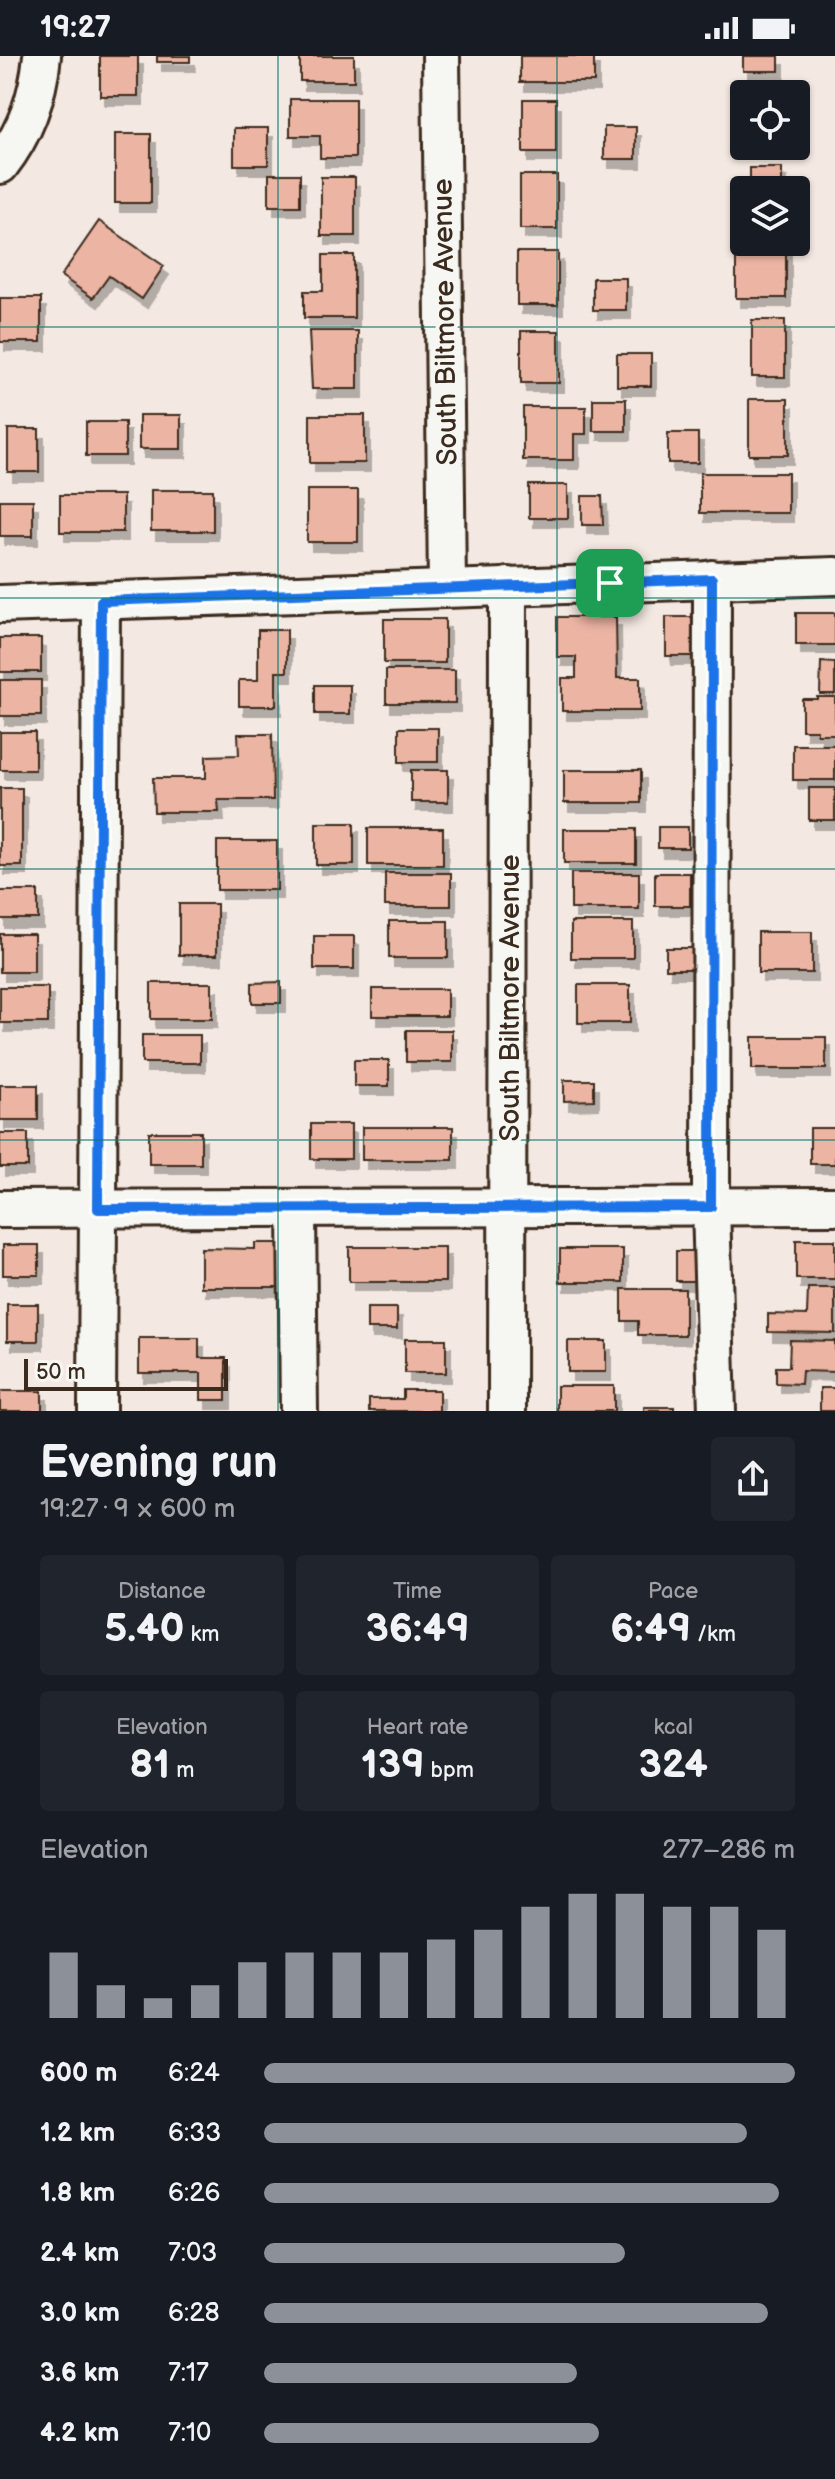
<!DOCTYPE html>
<meta charset="utf-8">
<style>
body{margin:0;font-family:"Balsamiq Sans",sans-serif;background:#20242c;color:#f1f3f6;height:100vh;display:flex;flex-direction:column;font-size:30px;white-space:nowrap}
*{box-sizing:border-box;margin:0}
p{font-size:26px;color:#9ea1a6}
.icon{flex:none;width:44px;height:44px;fill:none;stroke:currentColor;stroke-width:2;stroke-linecap:round;stroke-linejoin:round}
.map{position:relative;height:1355px;overflow:hidden}
.sheet{display:flex;flex-direction:column;background:#171b24;flex:1}
.sheet>*{flex:none}
.controls{position:absolute;left:730px;top:24px;display:grid;gap:16px}
.controls a{display:grid;place-items:center;width:80px;height:80px;border-radius:8px;background:#171b24;box-shadow:0 2px 6px #0004;font-size:40px}
.scale{position:absolute;left:24px;bottom:20px;width:204px;box-sizing:border-box;padding-left:8px;border:4px solid #3b2a1e;border-top:0;font-size:22px;line-height:28px;white-space:nowrap;color:#3b2a1e;-webkit-text-stroke:6px #f6f6f2;paint-order:stroke}
.pin{position:absolute;display:grid;place-items:center;width:68px;height:68px;color:#fff;margin:-34px;border-radius:16px;box-shadow:0 4px 12px #0006}
.round{display:grid;place-items:center;flex:none;width:84px;height:84px;border-radius:8px;background:#20242c}
.overview{display:flex;align-items:center;justify-content:space-between;height:136px;padding:0 40px}
h1{font-size:44px;font-weight:800;line-height:60px}
.stats{display:grid;grid-template-columns:repeat(3,1fr);gap:12px;height:136px;padding:8px 40px}
.stats div{display:grid;align-content:center;border-radius:8px;background:#20242c;text-align:center}
.stats b{font-size:40px;font-weight:800}
.stats small{font-size:22px;font-weight:400}
.stats p{font-size:22px}
.chart{height:224px;padding:16px 40px}
.chart p{display:flex;justify-content:space-between}
.chart svg{width:100%;height:144px;margin-top:8px;stroke:#8c9099;stroke-width:6}
ul{padding:0 40px;list-style:none;font-size:26px}
li{display:grid;grid-template-columns:128px 96px 1fr;align-items:center;height:60px}
li i{height:20px;border-radius:10px;background:#8c9099}
.status{display:flex;justify-content:space-between;align-items:center;height:56px;padding:0 40px;background:#171b24;direction:ltr}
.status svg{height:22px;fill:currentColor}
.map>svg:first-child{display:block}
.building{fill:#ecb4a3;stroke:#3b2a1e;stroke-width:2;filter:url(#shadow)}
.lines{fill:none;stroke-linecap:round;stroke-linejoin:round}
.minor-casing{stroke:#3b2a1e;stroke-width:42}
.minor{stroke:#f6f6f2;stroke-width:36}
.route-casing{stroke:#fff;stroke-width:16}
.route{stroke:#1a73e8;stroke-width:10}
.grid{fill:none;stroke:#0f766e;stroke-width:2;stroke-opacity:0.55}
.labels{text-anchor:middle;stroke-width:8;stroke-linejoin:round;paint-order:stroke}
.street-label{font-size:28px;fill:#3b2a1e;stroke:#f6f6f2}
</style>
<div class="status"><b>19:27</b><svg viewBox="0 0 49 12"><path d="M0 12V9h3v3zM5 12V6h3v6zM10 12V3h3v9zM15 12V0h3v12zM26 1h20v11H26zM47 4h2v5h-2z"/></svg></div>
<div class="map">
<svg width="835" height="1355" viewBox="0 0 835 1355">
<defs>
<filter id="shadow"><feDropShadow dx="5" dy="9" stdDeviation="0" flood-color="#0004"/></filter>
</defs>
<rect width="100%" height="100%" fill="#f4e9e2"/>
<filter id="ink" filterUnits="userSpaceOnUse"><feTurbulence type="fractalNoise" baseFrequency=".0125" numOctaves="2"/><feDisplacementMap in="SourceGraphic" scale="16" xChannelSelector="R" yChannelSelector="G"/><feConvolveMatrix kernelMatrix="1 2 1 2 8 2 1 2 1" color-interpolation-filters="sRGB"/></filter>
<g filter="url(#ink)">
<g class="building">
<rect x="100" y="0" width="38" height="40"/>
<rect x="157" y="0" width="33" height="6"/>
<rect x="300" y="0" width="54" height="25"/>
<rect x="520" y="0" width="74" height="26"/>
<rect x="743" y="0" width="36" height="15"/>
<path d="M780,34L781,38H748V35Z"/>
<path d="M290,43H355V102H320V80H290Z"/>
<rect x="523" y="43" width="33" height="54"/>
<rect x="604" y="71" width="32" height="32"/>
<rect x="234" y="72" width="34" height="37"/>
<rect x="115" y="78" width="36" height="69"/>
<rect x="750" y="112" width="32" height="22"/>
<rect x="269" y="118" width="31" height="32"/>
<rect x="520" y="119" width="37" height="54"/>
<rect x="321" y="121" width="34" height="59"/>
<path d="M99,165L164,210L142,243L109,220L93,242L61,220Z"/>
<rect x="736" y="188" width="50" height="54"/>
<rect x="517" y="196" width="41" height="53"/>
<path d="M323,199H354V262H304V235H323Z"/>
<rect x="593" y="222" width="33" height="32"/>
<rect x="0" y="242" width="41" height="44"/>
<rect x="752" y="264" width="33" height="57"/>
<path d="M309,275H358V333H312Z"/>
<rect x="521" y="275" width="38" height="52"/>
<rect x="617" y="298" width="34" height="32"/>
<rect x="593" y="343" width="33" height="32"/>
<rect x="749" y="343" width="39" height="56"/>
<path d="M523,351H586V378H574V404H523Z"/>
<rect x="139" y="359" width="42" height="34"/>
<rect x="310" y="359" width="55" height="48"/>
<rect x="86" y="366" width="39" height="34"/>
<rect x="8" y="373" width="31" height="43"/>
<rect x="668" y="377" width="30" height="30"/>
<rect x="700" y="417" width="88" height="40"/>
<rect x="529" y="429" width="39" height="33"/>
<rect x="151" y="434" width="62" height="41"/>
<rect x="307" y="434" width="51" height="52"/>
<rect x="60" y="439" width="63" height="37"/>
<path d="M582,440H602L603,469H582Z"/>
<rect x="0" y="444" width="33" height="36"/>
<rect x="796" y="557" width="39" height="32"/>
<path d="M557,561H616L617,622H640V655H562V622H576V601H557Z"/>
<rect x="666" y="561" width="35" height="39"/>
<rect x="384" y="563" width="61" height="44"/>
<path d="M258,574H287V616H276V650H239V624H258Z"/>
<rect x="0" y="582" width="41" height="34"/>
<path d="M821,606L835,607V638H820Z"/>
<rect x="386" y="614" width="69" height="33"/>
<rect x="0" y="624" width="41" height="36"/>
<rect x="315" y="629" width="35" height="29"/>
<path d="M817,641H835V678H817V674H802V643H817Z"/>
<rect x="399" y="672" width="39" height="34"/>
<rect x="0" y="676" width="35" height="38"/>
<path d="M238,678H272L273,744H218L219,756H154L153,722H206V700L239,699Z"/>
<rect x="793" y="689" width="42" height="35"/>
<rect x="411" y="714" width="37" height="32"/>
<rect x="564" y="714" width="77" height="33"/>
<rect x="0" y="732" width="22" height="78"/>
<rect x="809" y="732" width="26" height="32"/>
<rect x="316" y="767" width="38" height="42"/>
<rect x="658" y="771" width="30" height="21"/>
<rect x="368" y="772" width="75" height="37"/>
<rect x="564" y="773" width="72" height="34"/>
<rect x="217" y="785" width="60" height="49"/>
<rect x="385" y="817" width="66" height="33"/>
<rect x="571" y="817" width="68" height="36"/>
<rect x="655" y="817" width="35" height="33"/>
<rect x="0" y="835" width="38" height="28"/>
<rect x="179" y="848" width="38" height="51"/>
<rect x="389" y="865" width="59" height="37"/>
<rect x="571" y="866" width="62" height="36"/>
<rect x="758" y="876" width="54" height="41"/>
<rect x="0" y="878" width="34" height="38"/>
<rect x="314" y="880" width="40" height="33"/>
<rect x="666" y="892" width="30" height="21"/>
<path d="M281,926V947H252V927Z"/>
<rect x="151" y="927" width="61" height="36"/>
<rect x="578" y="929" width="52" height="38"/>
<rect x="0" y="931" width="48" height="36"/>
<rect x="372" y="933" width="75" height="27"/>
<rect x="406" y="974" width="46" height="32"/>
<rect x="142" y="979" width="58" height="28"/>
<rect x="752" y="981" width="74" height="32"/>
<rect x="354" y="1004" width="35" height="26"/>
<path d="M564,1024H594V1044L564,1045Z"/>
<rect x="0" y="1029" width="38" height="35"/>
<rect x="311" y="1068" width="40" height="35"/>
<rect x="362" y="1071" width="91" height="33"/>
<rect x="810" y="1072" width="25" height="36"/>
<rect x="149" y="1076" width="52" height="32"/>
<rect x="0" y="1077" width="28" height="34"/>
<rect x="796" y="1184" width="39" height="39"/>
<path d="M255,1187H288L287,1231H201V1192L255,1193Z"/>
<rect x="3" y="1189" width="36" height="30"/>
<rect x="349" y="1191" width="96" height="35"/>
<rect x="560" y="1193" width="63" height="33"/>
<rect x="676" y="1195" width="21" height="30"/>
<path d="M808,1232H835V1277L768,1276V1258L807,1259Z"/>
<path d="M622,1233H685V1279H638V1265H622Z"/>
<rect x="7" y="1248" width="31" height="37"/>
<rect x="367" y="1252" width="30" height="21"/>
<path d="M139,1282H199V1302H226V1344H201V1317H139Z"/>
<rect x="405" y="1283" width="41" height="34"/>
<path d="M790,1284L835,1285V1316L802,1315L801,1328L776,1327V1311H789Z"/>
<rect x="568" y="1285" width="38" height="31"/>
<rect x="557" y="1330" width="57" height="25"/>
<rect x="820" y="1332" width="15" height="23"/>
<path d="M403,1334H439V1355H369V1343H403Z"/>
<rect x="0" y="1335" width="42" height="20"/>
<rect x="644" y="1351" width="30" height="4"/>
</g>
<g class="lines">
<defs>
<g id="minor">
<path d="M441,0L447,531"/>
<path d="M0,109C26,76 38,41 42,0"/>
<path d="M712,523L711,1151L717,1355"/>
<path d="M0,548L835,520"/>
<path d="M0,1153L835,1150"/>
<path d="M297,1153L299,1355"/>
<path d="M97,1355L101,545"/>
<path d="M507,1355L508,530"/>
</g>
</defs>
<use href="#minor" class="minor-casing"/>
<use href="#minor" class="minor"/>
</g>
</g>
<g class="lines" filter="url(#ink)">
<defs>
<path id="route" d="M712,523L711,1151L98,1153L101,545Z"/>
</defs>
<use href="#route" class="route-casing"/>
<use href="#route" class="route"/>
</g>
<path class="grid" d="M278,0V1355M557,0V1355M0,271H835M0,542H835M0,813H835M0,1084H835"/>
<g class="labels">
<g class="street-label">
<text transform="translate(444 266) rotate(-91)" y="10">South Biltmore Avenue</text>
<text transform="translate(509 942) rotate(-90)" y="10">South Biltmore Avenue</text>
</g>
</g>
</svg>
<div class="controls">
<a><svg class="icon" aria-label="locate" viewBox="0 0 24 24"><circle cx="12" cy="12" r="6"/><path d="M12 2v4M12 18v4M2 12h4M18 12h4"/></svg></a>
<a><svg class="icon" aria-label="layers" viewBox="0 0 24 24"><path d="M12 4l9 5-9 5-9-5zM3 14l9 5 9-5"/></svg></a>
</div>
<div class="scale">50 m</div>
<div class="pin" style="left:610px;top:527px;background:#1e9e55"><svg class="icon" aria-label="arrive" viewBox="0 0 24 24"><path d="M6 21V4h12l-3 4 3 4H6"/></svg></div>
</div>
<section class="sheet">
<div class="overview"><div><h1>Evening run</h1><p>19:27 · 9 × 600 m</p></div><a class="round"><svg class="icon" aria-label="share" viewBox="0 0 24 24"><path d="M12 15V3M7 8l5-5 5 5M5 13v7h14v-7"/></svg></a></div>
<div class="stats">
<div><p>Distance</p><b>5.40<small> km</small></b></div>
<div><p>Time</p><b>36:49</b></div>
<div><p>Pace</p><b>6:49<small> /km</small></b></div>
</div>
<div class="stats">
<div><p>Elevation</p><b>81<small> m</small></b></div>
<div><p>Heart rate</p><b>139<small> bpm</small></b></div>
<div><p>kcal</p><b>324</b></div>
</div>
<div class="chart"><p><span>Elevation</span>277–286 m</p>
<svg viewBox="0 0 160 44" preserveAspectRatio="none"><path d="M5 44V24M15 44V34M25 44V38M35 44V34M45 44V27M55 44V24M65 44V24M75 44V24M85 44V20M95 44V17M105 44V10M115 44V6M125 44V6M135 44V10M145 44V10M155 44V17"/></svg>
</div>
<ul>
<li><b>600 m</b>6:24<i style="width:100%"></i></li>
<li><b>1.2 km</b>6:33<i style="width:91%"></i></li>
<li><b>1.8 km</b>6:26<i style="width:97%"></i></li>
<li><b>2.4 km</b>7:03<i style="width:68%"></i></li>
<li><b>3.0 km</b>6:28<i style="width:95%"></i></li>
<li><b>3.6 km</b>7:17<i style="width:59%"></i></li>
<li><b>4.2 km</b>7:10<i style="width:63%"></i></li>
</ul>
</section>
